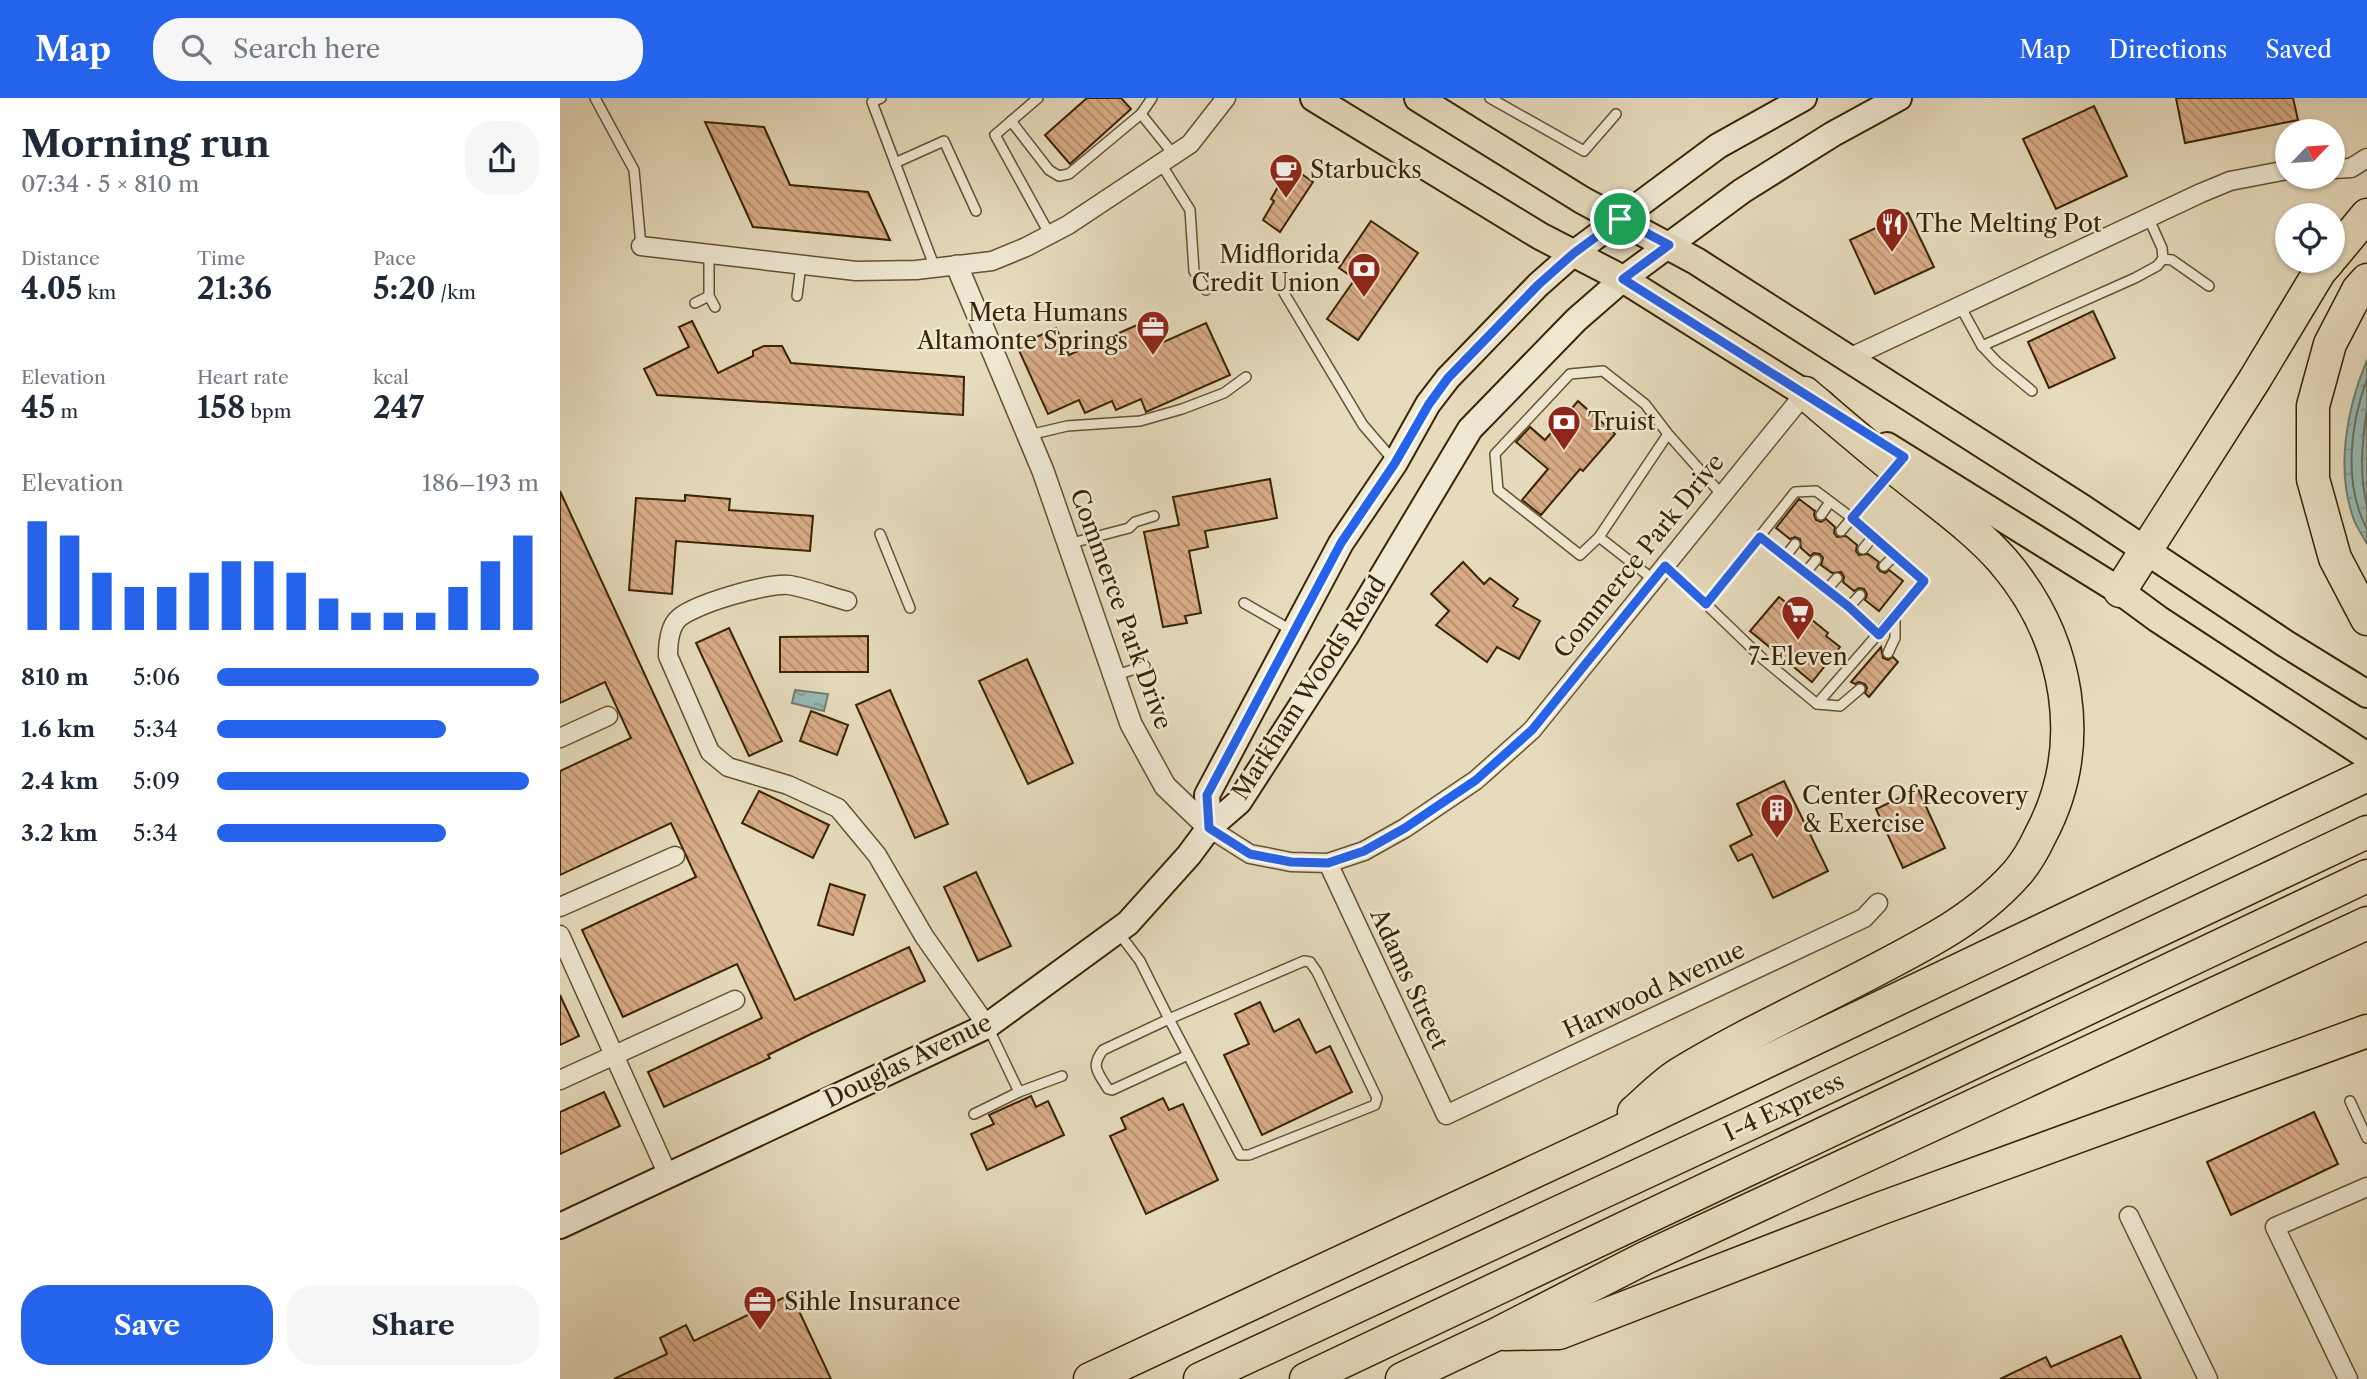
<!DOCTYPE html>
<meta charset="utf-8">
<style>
body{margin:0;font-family:"Libre Caslon Text",serif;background:#f6f6f7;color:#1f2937;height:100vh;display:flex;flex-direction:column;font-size:26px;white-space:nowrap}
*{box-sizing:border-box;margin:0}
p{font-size:23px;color:#747a83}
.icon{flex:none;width:38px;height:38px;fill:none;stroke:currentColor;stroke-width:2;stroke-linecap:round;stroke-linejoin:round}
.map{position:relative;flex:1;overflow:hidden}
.details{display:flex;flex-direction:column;background:#fff;width:560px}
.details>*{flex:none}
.needle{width:46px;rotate:65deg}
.buttons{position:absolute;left:1715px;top:21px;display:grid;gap:14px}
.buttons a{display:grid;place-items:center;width:70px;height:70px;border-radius:50%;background:#fff;box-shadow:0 2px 5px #0004;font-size:35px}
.pin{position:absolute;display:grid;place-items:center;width:60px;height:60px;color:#fff;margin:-30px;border:4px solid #fff;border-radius:50%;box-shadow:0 2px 7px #0007}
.round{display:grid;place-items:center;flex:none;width:74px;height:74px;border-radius:28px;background:#f6f6f7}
.overview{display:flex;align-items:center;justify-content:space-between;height:119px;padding:0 21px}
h1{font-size:38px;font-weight:700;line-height:52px}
.figures{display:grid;grid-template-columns:repeat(3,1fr);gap:10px;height:119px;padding:7px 21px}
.figures div{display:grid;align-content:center}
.figures b{font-size:30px;font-weight:700}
.figures small{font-size:19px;font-weight:400}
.figures p{font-size:19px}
.chart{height:196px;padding:14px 21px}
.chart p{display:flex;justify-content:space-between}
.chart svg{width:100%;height:126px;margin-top:7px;stroke:#2563eb;stroke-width:6}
.button{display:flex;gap:14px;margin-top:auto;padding:14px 21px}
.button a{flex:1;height:80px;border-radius:28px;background:#2563eb;color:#fff;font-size:28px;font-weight:700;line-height:80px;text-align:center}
.button a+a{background:#f6f6f7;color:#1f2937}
ul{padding:0 21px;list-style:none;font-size:23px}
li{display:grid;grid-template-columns:112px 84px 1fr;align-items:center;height:52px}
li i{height:18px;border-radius:9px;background:#2563eb}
header{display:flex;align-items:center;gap:42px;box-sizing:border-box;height:98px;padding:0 35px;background:#2563eb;color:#fff}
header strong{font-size:33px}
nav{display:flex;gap:38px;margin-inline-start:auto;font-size:24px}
.search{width:490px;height:63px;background:#f6f6f7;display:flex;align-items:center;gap:18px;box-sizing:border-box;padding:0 24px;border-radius:28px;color:#747a83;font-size:26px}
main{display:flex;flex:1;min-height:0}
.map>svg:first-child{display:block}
.water{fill:url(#water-ripples);stroke:#717e6e;stroke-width:2}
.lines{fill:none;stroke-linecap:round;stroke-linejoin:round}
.shore{stroke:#686f5c;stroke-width:2}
.building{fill:url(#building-back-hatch);stroke:#392403;stroke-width:2}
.service-casing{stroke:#645231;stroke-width:12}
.minor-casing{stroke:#645231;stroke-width:21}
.tertiary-casing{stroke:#645231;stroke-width:24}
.secondary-casing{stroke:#392403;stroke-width:28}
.primary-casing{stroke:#392403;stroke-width:30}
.motorway-casing{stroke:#392403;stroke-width:35}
.service{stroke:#efe8d3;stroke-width:9}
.minor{stroke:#efe8d3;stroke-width:18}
.tertiary{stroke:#efe8d3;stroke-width:21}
.secondary{stroke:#efe8d3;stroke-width:24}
.primary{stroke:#e6dbbc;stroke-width:26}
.motorway{stroke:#e6dbbc;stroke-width:32}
.route-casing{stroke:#fff;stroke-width:14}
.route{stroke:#2563eb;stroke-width:9}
.labels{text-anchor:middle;stroke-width:5;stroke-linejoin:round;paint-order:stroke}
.poi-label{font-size:24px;fill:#392403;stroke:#efe8d3;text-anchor:start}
.street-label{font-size:24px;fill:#392403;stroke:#efe8d3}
</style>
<header>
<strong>Map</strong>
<div class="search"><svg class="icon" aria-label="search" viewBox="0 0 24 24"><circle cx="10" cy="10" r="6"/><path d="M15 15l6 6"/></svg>Search here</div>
<nav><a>Map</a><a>Directions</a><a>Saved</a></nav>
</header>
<main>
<section class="details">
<div class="overview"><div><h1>Morning run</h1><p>07:34 · 5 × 810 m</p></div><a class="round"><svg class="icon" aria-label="share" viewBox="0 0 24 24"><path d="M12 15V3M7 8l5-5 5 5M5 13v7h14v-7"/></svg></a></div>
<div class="figures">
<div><p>Distance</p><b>4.05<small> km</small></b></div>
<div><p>Time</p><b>21:36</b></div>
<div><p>Pace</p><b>5:20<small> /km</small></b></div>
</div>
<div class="figures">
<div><p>Elevation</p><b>45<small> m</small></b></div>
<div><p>Heart rate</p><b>158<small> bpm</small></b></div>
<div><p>kcal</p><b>247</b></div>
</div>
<div class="chart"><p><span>Elevation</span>186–193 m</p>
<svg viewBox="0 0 160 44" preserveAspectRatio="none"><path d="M5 44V6M15 44V11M25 44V24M35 44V29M45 44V29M55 44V24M65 44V20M75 44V20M85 44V24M95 44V33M105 44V38M115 44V38M125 44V38M135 44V29M145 44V20M155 44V11"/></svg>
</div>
<ul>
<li><b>810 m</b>5:06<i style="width:100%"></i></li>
<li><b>1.6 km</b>5:34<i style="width:71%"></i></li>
<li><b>2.4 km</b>5:09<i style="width:97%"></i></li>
<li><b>3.2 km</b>5:34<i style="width:71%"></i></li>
</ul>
<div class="button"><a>Save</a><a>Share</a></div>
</section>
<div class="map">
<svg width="1807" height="1281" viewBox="0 0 1807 1281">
<defs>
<pattern id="water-ripples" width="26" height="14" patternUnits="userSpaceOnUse" patternTransform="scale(1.75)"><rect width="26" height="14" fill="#97bab5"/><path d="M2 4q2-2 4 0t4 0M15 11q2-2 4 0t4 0" fill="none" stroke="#7c9791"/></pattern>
<pattern id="building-back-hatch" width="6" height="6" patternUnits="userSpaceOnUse" patternTransform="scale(1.75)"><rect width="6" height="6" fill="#d9ac88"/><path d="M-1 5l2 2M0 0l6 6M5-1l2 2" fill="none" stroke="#b18c6d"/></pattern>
</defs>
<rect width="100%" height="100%" fill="#e6dbbc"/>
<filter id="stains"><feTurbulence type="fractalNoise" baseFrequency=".00286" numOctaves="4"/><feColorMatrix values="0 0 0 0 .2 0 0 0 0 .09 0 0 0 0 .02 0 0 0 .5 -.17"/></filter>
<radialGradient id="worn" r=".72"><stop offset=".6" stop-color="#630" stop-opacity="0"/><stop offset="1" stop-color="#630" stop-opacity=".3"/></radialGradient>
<g class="water">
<path d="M1807,262V446C1803,438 1797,430 1794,422C1775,371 1787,310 1807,262Z"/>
<path d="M235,592L268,596L264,613L232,605Z"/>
</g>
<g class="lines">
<g class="shore">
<path d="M1807,281C1790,327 1783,386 1807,431"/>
<path d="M1807,311C1802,345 1799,375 1807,408"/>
</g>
</g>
<g class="building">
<path d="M527,0H561L571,11L510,66L485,37Z"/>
<path d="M1616,0H1733L1738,22L1625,45Z"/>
<path d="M1534,8L1567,78L1496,111L1463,41Z"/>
<path d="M145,24L204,29L230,87L308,94L330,142L193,129Z"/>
<path d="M730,68L753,84L720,134L703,122L714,103L711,101Z"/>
<path d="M1348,115L1374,169L1315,196L1290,142Z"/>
<path d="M811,123L858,155L798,242L767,221L795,181L779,170Z"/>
<path d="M1533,213L1555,260L1489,290L1468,244Z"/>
<path d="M132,223L158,275L193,258V253L204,248H222L231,265L404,279L403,317L97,297L84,271L129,249L119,229Z"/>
<path d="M646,225L670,277L586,314L581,301L556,312L552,303L525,315L519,302L488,316L457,248L496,230L509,257L577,227L588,251Z"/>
<path d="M1018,303L1055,336L1023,373L1020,371L981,417L962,402L988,371L956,344L970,329L985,342Z"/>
<path d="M710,381L717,420L645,433L648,449L629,453L641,515L625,518L627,525L603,529L584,434L619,427L613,399Z"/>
<path d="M0,393L235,902L349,849L365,883L251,936L208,957L210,960L104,1009L88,974L202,920L177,866L63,919L22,832L136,779L111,725L0,777V673L71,640L45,584L0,605Z"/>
<path d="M125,397L170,401L169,412L253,418L250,453L116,443L112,496L69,492L76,400L125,403Z"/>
<path d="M1239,401L1255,413L1254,417L1256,422L1261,424L1266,421L1275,429L1274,435L1277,439L1286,438L1297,447L1296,453L1299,457L1308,456L1319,464L1317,469L1320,473L1325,475L1329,472L1343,483L1319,513L1305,502L1307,496L1304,491L1299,490L1294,493L1283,484L1284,479L1281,474L1272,475L1261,467L1263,460L1260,456L1254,455L1250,458L1241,450L1240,441L1235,439L1230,441L1216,430Z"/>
<path d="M903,464L924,486L930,480L958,501L953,508L980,523L959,561L937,549L927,564L876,527L889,513L871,496Z"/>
<path d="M1219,499L1233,510L1235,508L1268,535L1266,538L1280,549L1252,584L1190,533Z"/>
<path d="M169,530L222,643L189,658L136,545Z"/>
<path d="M308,538V574H220V539Z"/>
<path d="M1321,549L1323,560L1328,562L1333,559L1338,564L1309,599L1305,595L1307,590L1305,586L1299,584L1295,586L1291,584Z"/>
<path d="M467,561L513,665L468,686L419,583Z"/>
<path d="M330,592L388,726L355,740L296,607Z"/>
<path d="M251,613L288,627L277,657L240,643Z"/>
<path d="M1224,683L1268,773L1213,800L1192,756L1178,763L1170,748L1192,737L1177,706Z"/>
<path d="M1358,691L1385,750L1343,770L1316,711Z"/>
<path d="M199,693L269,727L253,760L182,725Z"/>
<path d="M416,774L451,848L418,863L384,789Z"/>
<path d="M270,786L305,797L293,837L258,827Z"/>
<path d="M0,897L19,938L0,947Z"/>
<path d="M700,904L714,934L739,921L756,955L770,948L792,994L702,1037L664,957L689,946L675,916Z"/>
<path d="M44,994L60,1028L0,1056V1014Z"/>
<path d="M471,998L476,1009L488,1003L504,1037L427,1072L411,1036L434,1026L429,1017Z"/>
<path d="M603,1000L609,1012L623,1006L658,1082L586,1116L550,1038L566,1031L561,1020Z"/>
<path d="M1754,1014L1778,1066L1671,1117L1647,1064Z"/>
<path d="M231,1196L271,1281H54L107,1256L100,1240L126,1227L134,1243Z"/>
<path d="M1561,1238L1581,1281H1440L1486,1259L1491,1269Z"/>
</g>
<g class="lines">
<defs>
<g id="service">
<path d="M35,0L74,72L81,148"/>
<path d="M321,0L312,4L375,170"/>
<path d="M478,0L435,37L490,137"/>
<path d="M930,0L1024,53L1056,16"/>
<path d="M581,16L614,57"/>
<path d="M451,23L489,72L499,78L509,76L581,16L592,0"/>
<path d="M335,65L384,43L416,113"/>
<path d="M601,66L630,112L634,173L646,192"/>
<path d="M1588,119L1602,150L1603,161L1612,162L1649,188"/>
<path d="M149,156V198L155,209"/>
<path d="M724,195L803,327L834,363"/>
<path d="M237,198L241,167"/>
<path d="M135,205L149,198"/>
<path d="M1400,208L1422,248L1437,264L1472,293"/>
<path d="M1422,248L1575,180L1597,168L1603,161"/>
<path d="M1108,336L1039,439L1020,457L938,392L935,356L1010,276L1043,273L1085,306L1108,336L1162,397"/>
<path d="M469,337L507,328L580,323L622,311L664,295L686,279"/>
<path d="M1261,417L1270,404"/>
<path d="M320,436L350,510"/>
<path d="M1039,439L1094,482"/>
<path d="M1200,439L1289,509L1319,537"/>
<path d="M508,446L569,430L575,424L594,418"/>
<path d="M1303,451L1313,439"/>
<path d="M1225,459L1235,446"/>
<path d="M1105,468L1146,506L1235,394L1256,393L1292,420L1331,372"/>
<path d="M1324,468L1335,457"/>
<path d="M1245,475L1256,462"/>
<path d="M1267,491L1277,480"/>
<path d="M684,505L731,532"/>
<path d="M1146,506L1204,562L1257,606L1364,483L1292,420L1281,433"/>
<path d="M1289,509L1300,497"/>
<path d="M1328,555L1335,540V517"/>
<path d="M556,577L585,568"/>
<path d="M1257,606L1280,608L1300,591"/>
<path d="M558,834L580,863L609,921L543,952C530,969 538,974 548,991L552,992L628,957L609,921L744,863L750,864L757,874L817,1000L815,1007L805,1011L689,1057H680L628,957"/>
<path d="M428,929L459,994"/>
<path d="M1790,1003L1807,1040"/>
<path d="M414,1016L459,994L502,978"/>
</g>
<g id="minor">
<path d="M1773,71L1791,70L1807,60"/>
<path d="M81,148L296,173L356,172L432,163L466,149L508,127L630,46L666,0"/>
<path d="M1289,260L1641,95L1670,83L1727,72"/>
<path d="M287,503C268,498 248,490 229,487C210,484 129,507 117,522C109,531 108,546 108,558L150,654L168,669L228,687L278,710L317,757L364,838L427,928"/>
<path d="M0,640L48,618"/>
<path d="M649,730L690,756L731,764L768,765L804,753L845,730L916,682L972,632L1245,295"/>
<path d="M768,765L886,1017L1304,820L1318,805"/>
<path d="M0,809L115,758"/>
<path d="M0,837L108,1077"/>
<path d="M0,982L175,902"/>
<path d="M1569,1118L1648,1281"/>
<path d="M1788,1281L1715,1129L1807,1089"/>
</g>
<path id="tertiary" d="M397,168L483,373L571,626L605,688L649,730"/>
<g id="secondary">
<path d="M649,730L647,697L781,445L835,365L868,306L888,280L978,187L1014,155L1158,48L1244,0"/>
<path d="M0,1128L427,928L568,825L629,757L649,730L679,704L785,540L910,331L1016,222L1063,181L1182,93L1273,36L1339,0"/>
</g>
<g id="primary">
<path d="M754,0L980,138L1063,181L1262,306"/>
<path d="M858,0L1022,102L1136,163L1522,410L1726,546L1807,596"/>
<path d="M1327,348L1560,493L1598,521L1807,658"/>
</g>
<g id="motorway">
<path d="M1773,158L1807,117"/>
<path d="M1807,182L1798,192L1770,246L1753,308V381L1775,460L1807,521"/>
<path d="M1560,493L1695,281L1760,173L1769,163"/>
<path d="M1074,1014C1089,1001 1103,986 1119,976C1203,925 1295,887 1380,837C1409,820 1436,799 1458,774C1467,763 1474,751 1480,738C1529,647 1509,540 1443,463C1415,431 1379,406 1347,380C1312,353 1279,324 1245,295"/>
<path d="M945,1236L999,1235L1319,1111L1807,933"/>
<path d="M530,1281L1040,1043L1807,677"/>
<path d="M640,1281L1189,1026L1807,734"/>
<path d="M746,1281L1807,778"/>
<path d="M842,1281L937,1236L1085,1160L1807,825"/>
</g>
</defs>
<use href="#service" class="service-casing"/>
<use href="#minor" class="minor-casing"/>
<use href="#tertiary" class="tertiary-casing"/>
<use href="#secondary" class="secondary-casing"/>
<use href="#primary" class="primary-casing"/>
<use href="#motorway" class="motorway-casing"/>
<use href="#service" class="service"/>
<use href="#minor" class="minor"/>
<use href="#tertiary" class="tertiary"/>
<use href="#secondary" class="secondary"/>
<use href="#primary" class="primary"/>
<use href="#motorway" class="motorway"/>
</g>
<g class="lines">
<defs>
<path id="route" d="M1060,121L1109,147L1063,181L1344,359L1292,420L1364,483L1319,537L1289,509L1200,439L1146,506L1105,468L972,632L916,682L845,730L804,753L768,765L731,764L690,756L649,730L647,697L781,445L835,365L869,306L888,280L978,187L1014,155Z"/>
</defs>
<use href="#route" class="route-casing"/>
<use href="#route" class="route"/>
</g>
<defs>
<symbol id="cafe-pin" viewBox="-11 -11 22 30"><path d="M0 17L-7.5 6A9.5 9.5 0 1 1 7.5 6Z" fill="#8f2418" stroke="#efe8d3"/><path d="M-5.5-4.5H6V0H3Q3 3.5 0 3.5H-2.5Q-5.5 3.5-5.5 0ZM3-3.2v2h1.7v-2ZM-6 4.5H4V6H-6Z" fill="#fff"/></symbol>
<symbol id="restaurant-pin" viewBox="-11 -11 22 30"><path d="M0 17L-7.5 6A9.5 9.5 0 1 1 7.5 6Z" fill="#8f2418" stroke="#efe8d3"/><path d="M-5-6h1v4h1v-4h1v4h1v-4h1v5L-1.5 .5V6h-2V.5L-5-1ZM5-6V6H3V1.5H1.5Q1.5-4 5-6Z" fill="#fff"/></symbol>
<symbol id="bank-pin" viewBox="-11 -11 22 30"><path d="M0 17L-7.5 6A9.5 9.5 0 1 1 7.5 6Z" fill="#8f2418" stroke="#efe8d3"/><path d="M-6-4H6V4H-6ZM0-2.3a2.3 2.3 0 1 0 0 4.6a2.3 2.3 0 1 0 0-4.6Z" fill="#fff"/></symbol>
<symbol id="office-pin" viewBox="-11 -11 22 30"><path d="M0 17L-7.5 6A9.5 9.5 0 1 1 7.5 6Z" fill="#8f2418" stroke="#efe8d3"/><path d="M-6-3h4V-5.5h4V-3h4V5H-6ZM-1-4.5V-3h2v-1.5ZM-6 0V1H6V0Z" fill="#fff"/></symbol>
<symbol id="supermarket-pin" viewBox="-11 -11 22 30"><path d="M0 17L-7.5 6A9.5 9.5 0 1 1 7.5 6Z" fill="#8f2418" stroke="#efe8d3"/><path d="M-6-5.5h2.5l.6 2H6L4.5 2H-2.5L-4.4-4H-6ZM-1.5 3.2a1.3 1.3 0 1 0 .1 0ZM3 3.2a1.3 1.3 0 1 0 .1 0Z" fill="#fff"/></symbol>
<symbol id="building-pin" viewBox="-11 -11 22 30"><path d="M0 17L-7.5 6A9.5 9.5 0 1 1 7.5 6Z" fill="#8f2418" stroke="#efe8d3"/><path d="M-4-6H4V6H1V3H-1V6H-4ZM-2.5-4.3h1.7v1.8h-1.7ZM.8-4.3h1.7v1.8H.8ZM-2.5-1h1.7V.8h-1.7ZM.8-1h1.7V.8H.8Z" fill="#fff"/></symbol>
</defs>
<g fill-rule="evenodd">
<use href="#cafe-pin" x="707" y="53" width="38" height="52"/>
<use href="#restaurant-pin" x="1313" y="107" width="38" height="52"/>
<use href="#bank-pin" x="785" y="152" width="38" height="52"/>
<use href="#office-pin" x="574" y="210" width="38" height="52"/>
<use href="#bank-pin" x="985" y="305" width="38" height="52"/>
<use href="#supermarket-pin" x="1219" y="495" width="38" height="52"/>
<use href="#building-pin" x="1198" y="693" width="38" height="52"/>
<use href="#office-pin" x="181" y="1185" width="38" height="52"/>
</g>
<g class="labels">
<g class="poi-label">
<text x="750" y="80">Starbucks</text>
<text x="1356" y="134">The Melting Pot</text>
<text x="780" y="165" text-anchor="end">Midflorida<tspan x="780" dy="28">Credit Union</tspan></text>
<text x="568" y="223" text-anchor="end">Meta Humans<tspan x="568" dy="28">Altamonte Springs</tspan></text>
<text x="1028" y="332">Truist</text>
<text x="1238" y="567" text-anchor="middle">7-Eleven</text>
<text x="1242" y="706">Center Of Recovery<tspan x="1242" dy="28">&amp; Exercise</tspan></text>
<text x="224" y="1212">Sihle Insurance</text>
</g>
<g class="street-label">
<text transform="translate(1079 458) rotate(-51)" y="8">Commerce Park Drive</text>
<text transform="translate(561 511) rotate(70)" y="8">Commerce Park Drive</text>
<text transform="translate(749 590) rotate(-57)" y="8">Markham Woods Road</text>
<text transform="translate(849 881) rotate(65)" y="8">Adams Street</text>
<text transform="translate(1094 892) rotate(-25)" y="8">Harwood Avenue</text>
<text transform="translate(348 963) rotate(-26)" y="8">Douglas Avenue</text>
<text transform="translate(1224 1009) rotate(-25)" y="8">I-4 Express</text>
</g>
</g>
<rect width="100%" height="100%" filter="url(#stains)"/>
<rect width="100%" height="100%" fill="url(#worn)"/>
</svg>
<div class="buttons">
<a><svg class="needle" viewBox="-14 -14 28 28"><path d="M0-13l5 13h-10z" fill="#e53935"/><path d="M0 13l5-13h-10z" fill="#747a83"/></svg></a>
<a><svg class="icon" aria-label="locate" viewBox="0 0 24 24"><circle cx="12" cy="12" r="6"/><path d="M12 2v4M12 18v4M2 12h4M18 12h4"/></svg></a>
</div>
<div class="pin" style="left:1060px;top:121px;background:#1e9e55"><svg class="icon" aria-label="arrive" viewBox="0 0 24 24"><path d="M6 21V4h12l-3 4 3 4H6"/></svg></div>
</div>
</main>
